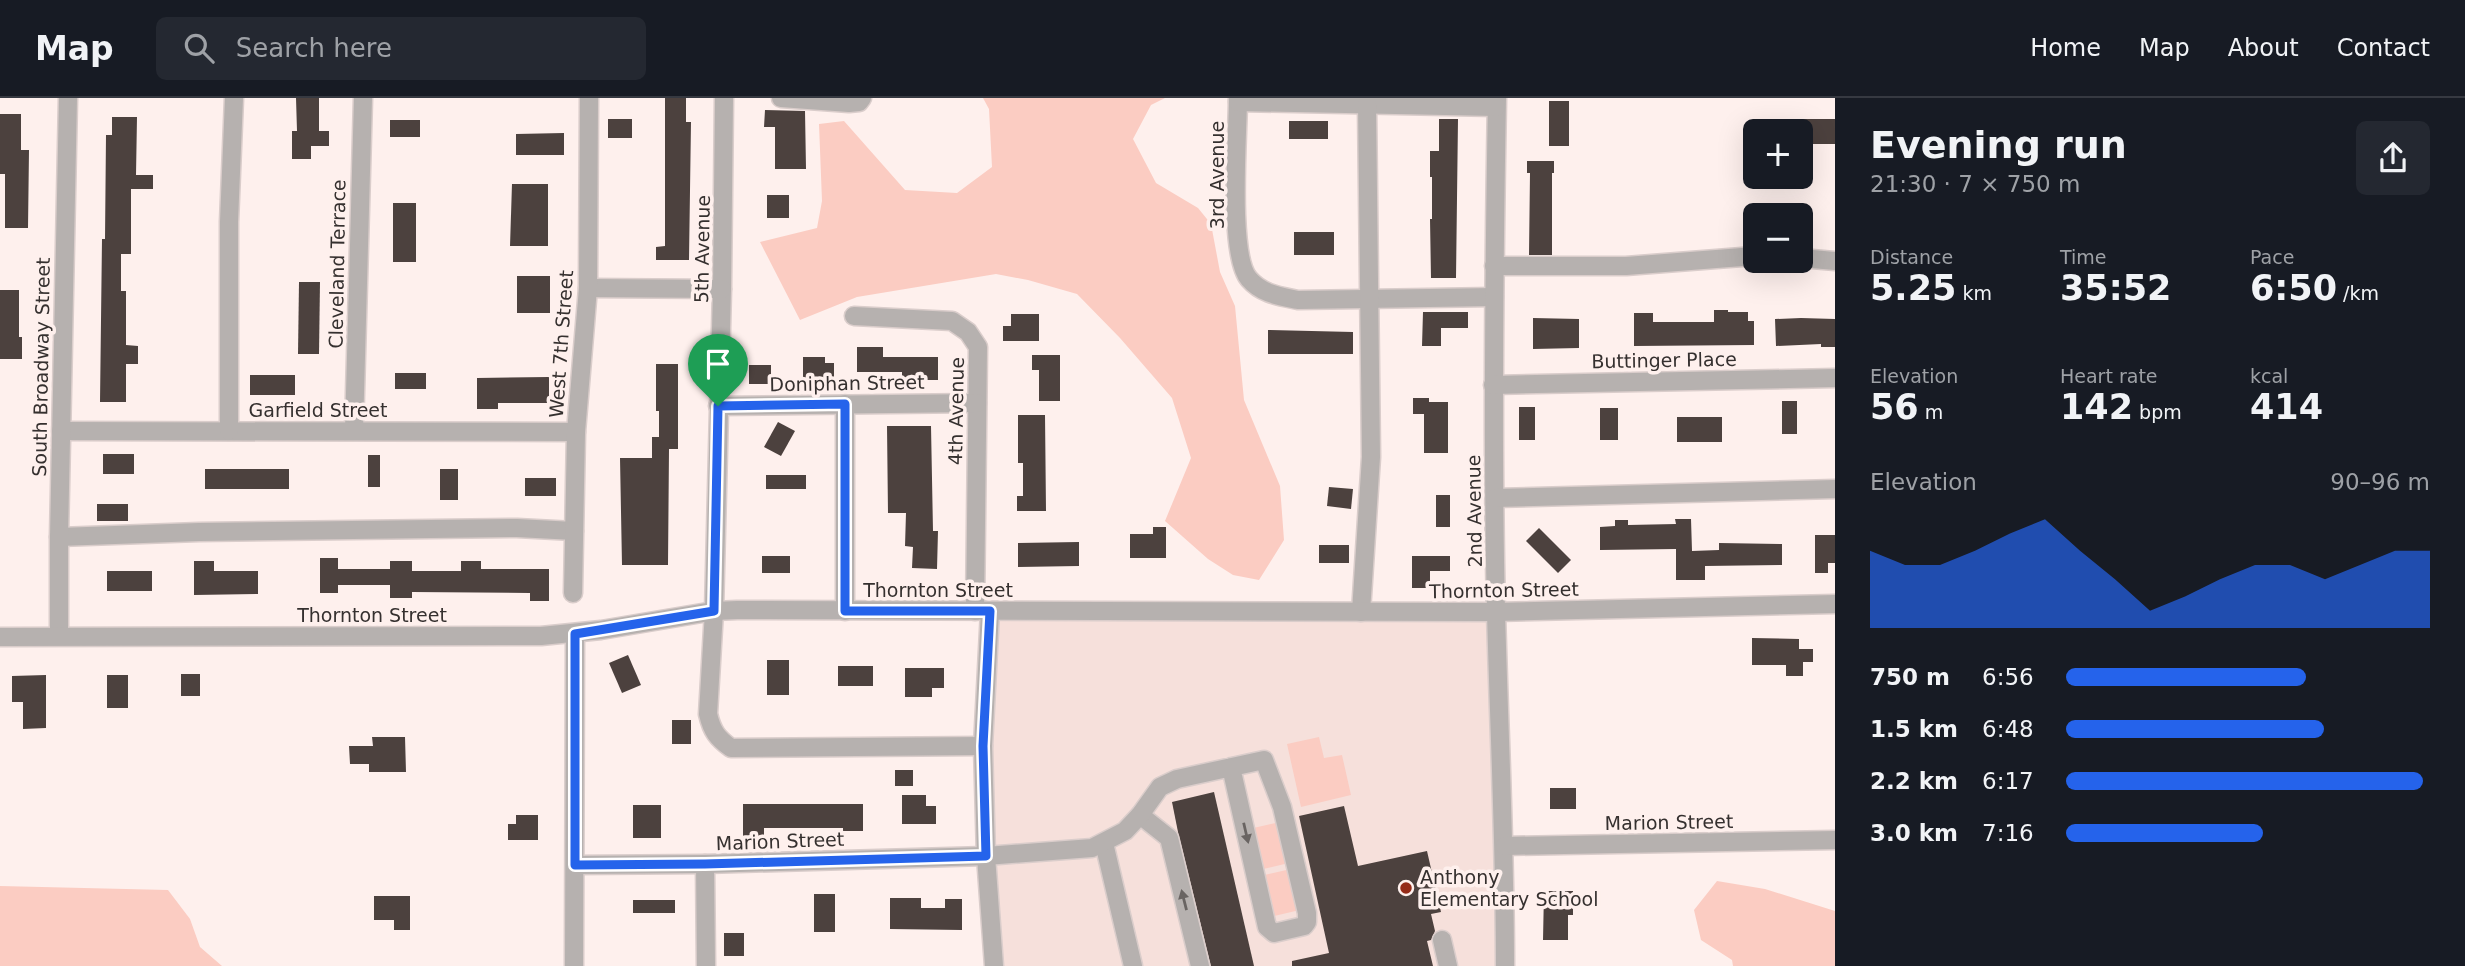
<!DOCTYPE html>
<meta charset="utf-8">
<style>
body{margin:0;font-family:"DejaVu Sans",sans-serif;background:#242831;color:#f1f3f6;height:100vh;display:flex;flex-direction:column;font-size:26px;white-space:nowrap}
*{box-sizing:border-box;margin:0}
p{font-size:23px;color:#9ea1a6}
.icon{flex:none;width:38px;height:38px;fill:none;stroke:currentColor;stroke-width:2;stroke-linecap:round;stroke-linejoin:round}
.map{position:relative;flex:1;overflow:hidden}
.sheet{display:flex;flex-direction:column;background:#171b24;width:630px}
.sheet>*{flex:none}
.controls{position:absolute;left:1743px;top:21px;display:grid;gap:14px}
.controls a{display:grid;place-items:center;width:70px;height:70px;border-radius:10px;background:#171b24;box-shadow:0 7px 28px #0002;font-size:35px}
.pin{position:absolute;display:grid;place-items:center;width:60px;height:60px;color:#fff;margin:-72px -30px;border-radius:50% 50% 50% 0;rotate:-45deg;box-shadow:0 0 7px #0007}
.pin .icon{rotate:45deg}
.round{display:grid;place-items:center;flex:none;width:74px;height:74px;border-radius:10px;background:#242831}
.overview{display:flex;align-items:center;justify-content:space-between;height:119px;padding:0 35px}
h1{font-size:38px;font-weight:700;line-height:52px}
.stats{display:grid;grid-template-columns:repeat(3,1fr);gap:10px;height:119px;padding:7px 35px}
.stats div{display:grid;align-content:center}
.stats b{font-size:35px;font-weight:700}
.stats small{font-size:19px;font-weight:400}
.stats p{font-size:19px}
.chart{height:196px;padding:14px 35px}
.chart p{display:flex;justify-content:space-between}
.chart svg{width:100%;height:126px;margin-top:7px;fill:#2563eb;opacity:.7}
ul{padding:0 35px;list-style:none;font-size:23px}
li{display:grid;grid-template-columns:112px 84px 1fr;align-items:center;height:52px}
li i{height:18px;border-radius:9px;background:#2563eb}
header{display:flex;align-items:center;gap:42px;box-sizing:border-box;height:98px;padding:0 35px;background:#171b24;border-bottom:2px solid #363941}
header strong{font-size:33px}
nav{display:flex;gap:38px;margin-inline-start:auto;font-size:24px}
.search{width:490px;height:63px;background:#242831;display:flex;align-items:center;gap:18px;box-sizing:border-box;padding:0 24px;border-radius:10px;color:#9ea1a6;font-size:26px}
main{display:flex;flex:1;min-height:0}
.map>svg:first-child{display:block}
.built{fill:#f6e0db}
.green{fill:#fbccc2}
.building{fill:#4c413e}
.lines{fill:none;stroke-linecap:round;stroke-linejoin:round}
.minor-casing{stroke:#dacdcb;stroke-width:21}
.minor{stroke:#b6b1af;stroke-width:18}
.oneway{fill:#696462}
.route-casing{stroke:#fff;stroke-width:14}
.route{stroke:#2563eb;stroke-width:9}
.poi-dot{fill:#952b18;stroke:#fef0ed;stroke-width:2.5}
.labels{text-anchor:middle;stroke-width:7;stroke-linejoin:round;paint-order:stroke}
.street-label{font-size:19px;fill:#35302f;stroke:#fef0ed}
.poi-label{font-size:19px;fill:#35302f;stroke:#fef0ed;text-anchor:start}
</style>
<header>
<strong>Map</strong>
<div class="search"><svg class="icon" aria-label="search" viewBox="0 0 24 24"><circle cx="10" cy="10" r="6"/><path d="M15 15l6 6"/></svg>Search here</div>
<nav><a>Home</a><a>Map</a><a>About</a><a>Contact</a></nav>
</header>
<main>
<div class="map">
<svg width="1835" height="868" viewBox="0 0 1835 868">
<rect width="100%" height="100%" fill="#fef0ed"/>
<path class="built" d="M990,513L1496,514L1505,868H994Z"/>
<g class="green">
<path d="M983,0H1165L1151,7L1133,41L1156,85L1198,110L1211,126L1220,174L1235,208L1244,302L1280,388L1284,442L1259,482L1233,477L1208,461L1165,423L1191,360L1172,300L1120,240L1077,196L1028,182L996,176L857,199L800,222L760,144L817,130L822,103L819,26L844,23L905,92L957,95L992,69L989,11Z"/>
<path d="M1319,639L1324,660L1342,657L1351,697L1301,709L1287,646Z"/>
<path d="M1284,723L1293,764L1259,772L1249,731Z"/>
<path d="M1295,770L1304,811L1270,819L1260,778Z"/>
<path d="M1717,783L1765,791L1835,813V868H1733L1732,862L1701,842L1694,812Z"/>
<path d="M0,788L168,792L190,821L200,849L222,868H0Z"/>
</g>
<g class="building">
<path d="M296,0H319V33H329V48H311V61H292V33H297Z"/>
<path d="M665,0H686V24H691L689,162H656V149L665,148Z"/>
<rect x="1549" y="3" width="20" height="45"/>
<path d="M765,12L805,13L806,71H775V29H764Z"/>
<path d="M0,16H21V52H29L28,130H5V76H0Z"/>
<path d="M112,19H137L136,77H153V91H131V156H121V193H126V247L138,248V266H126V304H100L102,141H105L106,37H112Z"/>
<rect x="608" y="21" width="24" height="19"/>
<path d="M1439,21H1458L1456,180H1431L1430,121H1432V79H1430V53H1439Z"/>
<path d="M1800,21H1835V46H1801Z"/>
<rect x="390" y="22" width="30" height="17"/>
<rect x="1289" y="23" width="39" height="18"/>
<path d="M564,35V57H516V36Z"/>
<path d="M1527,63H1554V75H1552V157H1529L1530,75H1527Z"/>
<path d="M512,86H548V148H510Z"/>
<rect x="767" y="97" width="22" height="23"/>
<rect x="393" y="105" width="23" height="59"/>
<rect x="1294" y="134" width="40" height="23"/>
<rect x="517" y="178" width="33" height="37"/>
<path d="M299,184H320L319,256H298Z"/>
<path d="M0,192H19V239H22V261H0Z"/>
<path d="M1714,212H1728V214H1748V223H1754V247L1634,248V215H1653V224H1714Z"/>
<path d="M1423,214H1468V230H1441V248H1422Z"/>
<path d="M1011,216H1039V243H1003V228H1011Z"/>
<path d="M1533,220L1579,221V250L1533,251Z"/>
<path d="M1801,220L1835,221V249H1821V246L1776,248L1775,221Z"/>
<path d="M1268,232L1353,234V256H1268Z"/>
<path d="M857,249H883V259H938V282H902V274H857Z"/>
<path d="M1032,257H1060V303H1039V272H1032Z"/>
<path d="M803,259H825V265H834V282H803Z"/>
<path d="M656,266H678V351H669L668,467H622L620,360H652V339H659V313H656Z"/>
<rect x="749" y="267" width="22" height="19"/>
<rect x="395" y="275" width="31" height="16"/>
<rect x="250" y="277" width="45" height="20"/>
<path d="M549,279V305H498V311H477V280Z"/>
<path d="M1413,300H1429V304H1448V355H1424V316H1413Z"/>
<rect x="1782" y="303" width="15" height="33"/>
<rect x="1519" y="309" width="16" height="33"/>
<rect x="1600" y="310" width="18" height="32"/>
<path d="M1018,317H1045L1046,413H1017V398H1023V365H1018Z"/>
<rect x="1677" y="319" width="45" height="25"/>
<path d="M778,324L795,333L781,358L764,349Z"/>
<path d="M887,328H931L933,433H938L937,471L912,470L913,449L905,448L906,415H888Z"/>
<rect x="103" y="356" width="31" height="20"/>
<rect x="368" y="357" width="12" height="32"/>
<rect x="205" y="371" width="84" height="20"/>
<rect x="440" y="371" width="18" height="31"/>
<rect x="766" y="377" width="40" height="14"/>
<rect x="525" y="380" width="31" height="18"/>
<path d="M1329,389L1353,391L1351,411L1327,408Z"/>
<rect x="1436" y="397" width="14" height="32"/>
<rect x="97" y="406" width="31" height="17"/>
<path d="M1675,421H1691L1692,453L1719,452V445L1782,446V467L1705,468V482H1676V451L1600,452V429L1615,428V422H1628V427L1676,426Z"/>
<path d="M1153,429H1166V460H1130V436H1153Z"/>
<path d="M1539,430L1571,462L1558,475L1526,443Z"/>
<path d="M1815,437H1835V465H1828V475H1815Z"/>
<path d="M1079,444V468L1018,469V445Z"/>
<rect x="1319" y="447" width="30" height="18"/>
<rect x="762" y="458" width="28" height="17"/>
<path d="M1412,458H1450V473H1430V490H1412Z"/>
<path d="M320,460H338V471H390V463H412V473H461V463H481V471H549V503H530V495L412,494V500H390V487H338V495H320Z"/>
<path d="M194,463H214V473H258V496L194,497Z"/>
<rect x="107" y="473" width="45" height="20"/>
<path d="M1752,540L1799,541V551H1813V564H1803V578H1786V567H1752Z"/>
<path d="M628,557L641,587L622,595L609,565Z"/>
<rect x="767" y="562" width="22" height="35"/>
<rect x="838" y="568" width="35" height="20"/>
<path d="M905,570H944V590H932V599H905Z"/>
<rect x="181" y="576" width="19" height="22"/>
<path d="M46,577V630L23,631V604H12V578Z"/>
<rect x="107" y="577" width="21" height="33"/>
<rect x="672" y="622" width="19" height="24"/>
<path d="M372,639H405L406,674H369V666H350L349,648H373Z"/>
<rect x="895" y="672" width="18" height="16"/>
<rect x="1550" y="690" width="26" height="21"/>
<path d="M1214,694L1254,868H1211L1178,734L1172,704Z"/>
<path d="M902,697H926V708H936V726H902Z"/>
<path d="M743,706H863V733H843V730H764V738H743Z"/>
<rect x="633" y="707" width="28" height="33"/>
<path d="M1344,708L1358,768L1427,753L1441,814L1431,816L1435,833L1431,842L1427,843L1433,868H1292V863L1329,855L1299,718Z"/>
<path d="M516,717H538V742H508V726H516Z"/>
<path d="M1544,793H1573V817H1568V842H1543Z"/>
<rect x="814" y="796" width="21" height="38"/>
<path d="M374,798H410V832H394V822H374Z"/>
<path d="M890,800H921V810H945V801H962V832L890,831Z"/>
<rect x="633" y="802" width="42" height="13"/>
<rect x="724" y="835" width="20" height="23"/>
</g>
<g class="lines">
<defs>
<g id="minor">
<path d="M724,0L722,191L714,513L708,616C712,633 717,640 731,650L983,648"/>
<path d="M781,0L849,5L859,4L862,0"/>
<path d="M1238,0C1238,36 1228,157 1249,181C1262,196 1279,198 1298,202L1494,199"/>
<path d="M1497,0C1494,171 1492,342 1496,513C1499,632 1505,750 1505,868"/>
<path d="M1238,4L1496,9"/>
<path d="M1801,160L1835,163"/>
<path d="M1494,168H1626L1755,158"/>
<path d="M588,190L722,191"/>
<path d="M854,218L952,223L968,234L978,249L975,513"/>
<path d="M1493,287L1835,280"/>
<path d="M718,308L977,305"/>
<path d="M354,332L363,0"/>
<path d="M61,333L576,334"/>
<path d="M229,333V124L234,0"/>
<path d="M1495,400L1835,391"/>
<path d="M59,439L199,434L517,430L574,433"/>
<path d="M573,495L576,334L588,190L589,0"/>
<path d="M845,513V306"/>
<path d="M990,513L983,648L986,758L994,868"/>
<path d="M1361,514L1371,359L1367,6"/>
<path d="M59,538V439L68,0"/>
<path d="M0,539L541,538L601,532L714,513L737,512L1496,514L1835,506"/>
<path d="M1140,717L1169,740L1200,868"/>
<path d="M1104,745L1133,868"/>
<path d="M1505,748L1835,742"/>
<path d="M705,766L706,868"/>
<path d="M575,767L705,766L986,758L1092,750L1125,733L1140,717L1160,689L1177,681L1264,662L1282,709L1307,815V824L1304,828L1274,835L1267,829L1231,669"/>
<path d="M1442,842L1448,868"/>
<path d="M574,868L575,536"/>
</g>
</defs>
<use href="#minor" class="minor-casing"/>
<use href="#minor" class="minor"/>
</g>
<defs><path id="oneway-solid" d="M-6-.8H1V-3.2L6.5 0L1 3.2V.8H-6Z" transform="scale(1.75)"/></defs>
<g class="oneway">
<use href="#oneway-solid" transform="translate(1246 735) rotate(77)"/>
<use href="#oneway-solid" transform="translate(1184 802) rotate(-104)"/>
</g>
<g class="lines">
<defs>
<path id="route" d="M845,306V513H990L983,648L986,758L705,766L575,767V536L714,513L718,308Z"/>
</defs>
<use href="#route" class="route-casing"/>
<use href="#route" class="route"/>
</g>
<circle class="poi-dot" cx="1406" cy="790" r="7"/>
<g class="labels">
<g class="street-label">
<text transform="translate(1217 77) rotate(-90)" y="7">3rd Avenue</text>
<text transform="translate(702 151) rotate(-89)" y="7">5th Avenue</text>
<text transform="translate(337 166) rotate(-89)" y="7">Cleveland Terrace</text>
<text transform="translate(561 246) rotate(-86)" y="7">West 7th Street</text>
<text transform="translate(1664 262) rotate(-1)" y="7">Buttinger Place</text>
<text transform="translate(41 269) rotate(-89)" y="7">South Broadway Street</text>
<text transform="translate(847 285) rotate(-1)" y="7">Doniphan Street</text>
<text x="318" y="319">Garfield Street</text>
<text transform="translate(956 313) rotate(-89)" y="7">4th Avenue</text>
<text transform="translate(1474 413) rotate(-91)" y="7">2nd Avenue</text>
<text x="938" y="499">Thornton Street</text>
<text transform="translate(1504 492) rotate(-1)" y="7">Thornton Street</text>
<text x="372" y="524">Thornton Street</text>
<text transform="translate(1669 724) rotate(-1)" y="7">Marion Street</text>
<text transform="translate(780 743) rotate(-2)" y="7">Marion Street</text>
</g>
<g class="poi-label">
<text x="1420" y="786">Anthony<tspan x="1420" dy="22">Elementary School</tspan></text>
</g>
</g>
</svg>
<div class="controls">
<a>+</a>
<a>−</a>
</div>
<div class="pin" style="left:718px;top:308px;background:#1e9e55"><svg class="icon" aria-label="arrive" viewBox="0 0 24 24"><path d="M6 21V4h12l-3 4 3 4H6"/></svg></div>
</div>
<section class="sheet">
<div class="overview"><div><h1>Evening run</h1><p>21:30 · 7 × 750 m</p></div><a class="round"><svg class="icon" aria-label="share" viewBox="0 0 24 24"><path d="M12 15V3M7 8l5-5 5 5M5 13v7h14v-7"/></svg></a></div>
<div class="stats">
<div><p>Distance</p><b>5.25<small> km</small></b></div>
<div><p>Time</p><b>35:52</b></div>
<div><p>Pace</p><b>6:50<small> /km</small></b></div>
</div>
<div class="stats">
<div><p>Elevation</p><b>56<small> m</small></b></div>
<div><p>Heart rate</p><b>142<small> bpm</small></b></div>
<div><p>kcal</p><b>414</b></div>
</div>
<div class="chart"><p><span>Elevation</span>90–96 m</p>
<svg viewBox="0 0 160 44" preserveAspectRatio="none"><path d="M0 44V17L10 22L20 22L30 17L40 11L50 6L60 17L70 27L80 38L90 33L100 27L110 22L120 22L130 27L140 22L150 17L160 17V44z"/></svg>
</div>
<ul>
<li><b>750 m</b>6:56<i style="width:66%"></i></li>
<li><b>1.5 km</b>6:48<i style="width:71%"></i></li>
<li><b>2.2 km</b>6:17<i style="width:98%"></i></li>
<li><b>3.0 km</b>7:16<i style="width:54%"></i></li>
</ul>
</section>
</main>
